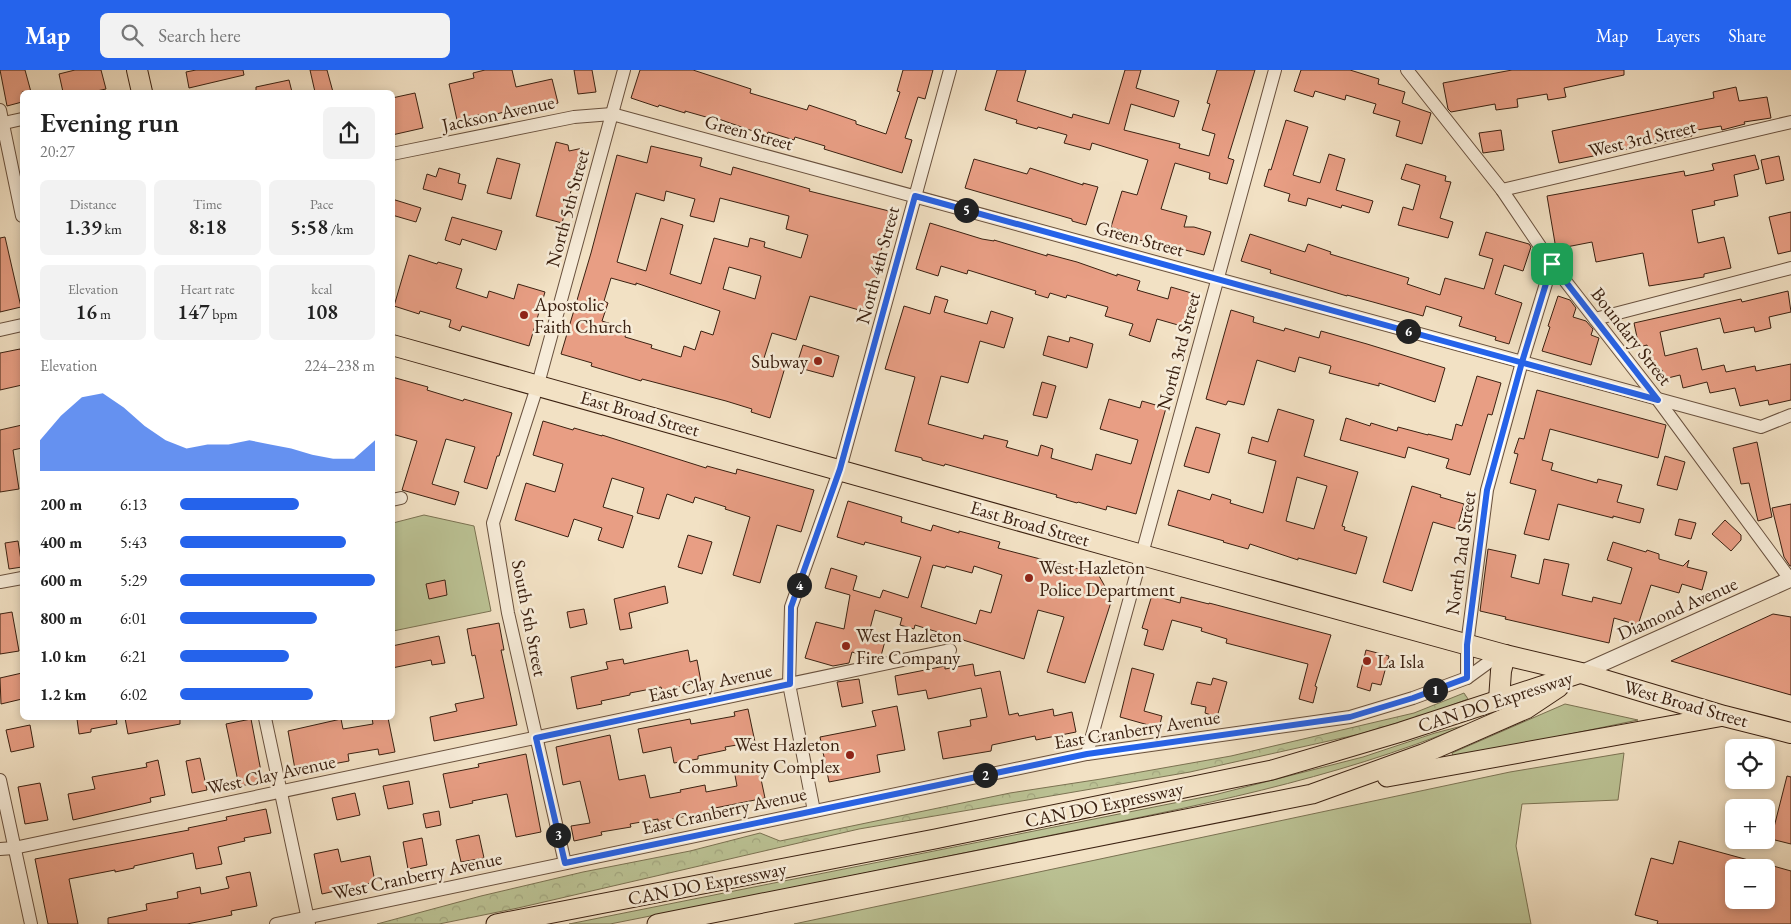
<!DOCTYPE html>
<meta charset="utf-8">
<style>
body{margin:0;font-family:"EB Garamond",serif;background:#f2f2f2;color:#222;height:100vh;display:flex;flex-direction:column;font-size:19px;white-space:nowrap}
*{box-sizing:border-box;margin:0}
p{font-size:16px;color:#767676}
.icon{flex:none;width:28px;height:28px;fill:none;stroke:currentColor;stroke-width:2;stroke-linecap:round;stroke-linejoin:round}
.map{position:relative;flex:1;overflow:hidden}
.side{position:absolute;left:20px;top:20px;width:375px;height:630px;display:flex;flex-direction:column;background:#fff;border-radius:8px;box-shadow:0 2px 8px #0003}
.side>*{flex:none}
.fabs{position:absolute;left:1725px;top:669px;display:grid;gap:10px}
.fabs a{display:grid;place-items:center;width:50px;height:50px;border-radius:8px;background:#fff;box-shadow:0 2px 8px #0003;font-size:25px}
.pin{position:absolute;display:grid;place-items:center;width:42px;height:42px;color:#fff;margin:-21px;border-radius:10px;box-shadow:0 2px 8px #0006}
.km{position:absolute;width:25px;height:25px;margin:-12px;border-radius:50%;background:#222;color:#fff;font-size:14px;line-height:25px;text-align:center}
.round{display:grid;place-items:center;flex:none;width:52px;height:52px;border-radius:8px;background:#f2f2f2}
.summary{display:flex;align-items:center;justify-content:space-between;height:85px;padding:0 20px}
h1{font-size:28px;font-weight:600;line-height:38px}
.stats{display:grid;grid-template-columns:repeat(3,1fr);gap:8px;height:85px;padding:5px 20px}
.stats div{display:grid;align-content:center;border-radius:8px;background:#f2f2f2;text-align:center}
.stats b{font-size:21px;font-weight:600}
.stats small{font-size:14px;font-weight:400}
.stats p{font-size:14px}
.chart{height:140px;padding:10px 20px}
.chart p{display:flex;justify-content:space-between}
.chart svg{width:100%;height:90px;margin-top:5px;fill:#2563eb;opacity:.7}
ul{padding:0 20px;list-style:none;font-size:16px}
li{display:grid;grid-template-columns:80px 60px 1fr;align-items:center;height:38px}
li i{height:12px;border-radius:6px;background:#2563eb}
header{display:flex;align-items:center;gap:30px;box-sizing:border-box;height:70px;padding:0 25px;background:#2563eb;color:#fff}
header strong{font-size:24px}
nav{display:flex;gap:28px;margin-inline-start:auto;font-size:18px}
.search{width:350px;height:45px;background:#f2f2f2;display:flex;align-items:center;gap:12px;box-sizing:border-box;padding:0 18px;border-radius:8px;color:#767676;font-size:19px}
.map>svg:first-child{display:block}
.green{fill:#bbc294;stroke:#7b7252}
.forest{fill:url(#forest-crowns);stroke:#7b7252}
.building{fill:#e89e84;stroke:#3b2111;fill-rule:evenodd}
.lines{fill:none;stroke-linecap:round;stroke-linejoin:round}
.minor-casing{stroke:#69513e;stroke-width:14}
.tertiary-casing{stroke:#69513e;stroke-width:17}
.primary-casing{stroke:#3b2111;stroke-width:21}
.trunk-casing{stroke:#3b2111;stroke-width:22}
.minor{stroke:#f7ecd9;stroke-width:12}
.tertiary{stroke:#f7ecd9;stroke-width:15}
.primary{stroke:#f2e1c4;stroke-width:19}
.trunk{stroke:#f2e1c4;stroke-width:20}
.route-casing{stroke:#fff;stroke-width:10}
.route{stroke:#2563eb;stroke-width:6}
.poi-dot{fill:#8f2418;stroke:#f7ecd9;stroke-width:2}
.labels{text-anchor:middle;stroke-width:5;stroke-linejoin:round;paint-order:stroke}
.street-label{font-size:19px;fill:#3b2111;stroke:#f7ecd9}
.poi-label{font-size:19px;fill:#3b2111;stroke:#f7ecd9;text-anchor:start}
</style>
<header>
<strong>Map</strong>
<div class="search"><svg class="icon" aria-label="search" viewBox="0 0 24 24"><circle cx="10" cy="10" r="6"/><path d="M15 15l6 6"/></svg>Search here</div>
<nav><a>Map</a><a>Layers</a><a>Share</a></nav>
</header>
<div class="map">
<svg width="1791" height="854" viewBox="0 0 1791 854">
<defs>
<pattern id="forest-crowns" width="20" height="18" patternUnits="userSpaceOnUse" patternTransform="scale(1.25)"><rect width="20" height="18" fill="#bbc294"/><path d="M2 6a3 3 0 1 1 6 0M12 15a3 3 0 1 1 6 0" fill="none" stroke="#a2a67f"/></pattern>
</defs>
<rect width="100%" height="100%" fill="#f2e1c4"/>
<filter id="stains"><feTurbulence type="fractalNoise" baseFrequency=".004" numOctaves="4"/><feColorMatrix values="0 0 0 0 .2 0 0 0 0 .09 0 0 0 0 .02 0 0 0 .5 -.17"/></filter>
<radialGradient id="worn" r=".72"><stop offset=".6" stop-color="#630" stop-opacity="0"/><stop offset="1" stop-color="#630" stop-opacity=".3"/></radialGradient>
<g class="green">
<path d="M424,445L474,456L491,541L393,561V453Z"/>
<path d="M1565,634L1638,650L1454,688L1452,683Z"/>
<path d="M1466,655C1333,710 1192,737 1052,765C905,795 757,825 610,854H569L1214,725L1363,687L1435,663Z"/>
<path d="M1624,683L1618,730L1522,734L1516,776L1531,854H794L1510,702Z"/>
</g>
<path class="forest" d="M1464,623L1468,629L1431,643L1360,664L1190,702L859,759L518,838L439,854H377L481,826L583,802L690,781L760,763L780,771L1010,723L1101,709L1231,686L1414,643Z"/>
<g class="building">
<path d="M0,0H25L31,22H22V32L7,36Z"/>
<path d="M75,0H101L106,19L92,22H63L59,4Z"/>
<path d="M196,0H243L244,5L189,18L186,2Z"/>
<path d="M310,0H327L333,22H315Z"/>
<path d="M485,0H512L516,17L552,9L558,33L519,44L518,40L510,42L509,41L483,47V44L457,50L449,14L474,8L473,3Z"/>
<path d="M574,0H592L596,22L578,24Z"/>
<path d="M640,0H693L751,19L750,23L807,40L809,35L856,51V54L886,64L900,22L897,21L903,0H933L925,29L918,27L905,68L912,70L902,103L824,79L825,76L795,67L794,70L768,62L767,66L713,47V49L685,41V43L659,35L658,37L631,28Z"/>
<path d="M997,0H1026L1017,31L1072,48L1073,44L1109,54L1125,0H1141L1136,18L1179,31L1174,47L1131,34L1124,60L1180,74L1179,78L1209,86L1215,64L1202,60L1210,34L1207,33L1217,0H1255L1228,88L1234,90L1227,114L1209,109L1210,103L1175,93L1161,139L1187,146L1184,157H1194L1211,162L1204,185L1178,178V179L1151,172V173L1127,167L1128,163L1111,157L1122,121L1137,125L1148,90L1092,73L1090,80L1064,73L1067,65L1038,57L1037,59L1016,53L1017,50L985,40Z"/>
<path d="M1301,0H1350L1379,9L1378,14L1405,22L1402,33L1431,43L1422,74L1396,66L1400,51L1373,43L1376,34L1346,25L1345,30L1315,21L1313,27L1294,21Z"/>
<path d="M1512,0H1624V5L1564,18L1566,27L1548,30L1547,24L1517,29L1518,37L1496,40L1495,34L1451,42L1448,39L1443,13Z"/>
<path d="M289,10L292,22H256V17Z"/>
<path d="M1736,17L1739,31L1767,27L1771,48L1744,52L1745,54L1722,60L1721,56L1691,61L1692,66L1559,93L1552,61L1714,28L1713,22Z"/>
<path d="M415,23L423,58L392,65V28Z"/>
<path d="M1286,50L1308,57L1293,105L1320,113L1329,84L1345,89L1336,120L1373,131L1369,143L1342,135L1341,138L1308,128L1306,136L1288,131L1290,124L1264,116L1269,99L1271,100Z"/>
<path d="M1501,60L1504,80L1483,83L1479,63Z"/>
<path d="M556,72L568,75L569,81L583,78L562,153L536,146Z"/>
<path d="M651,76L702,88L700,96L731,105L733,97L810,119L809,121L893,142L879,187L883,188L866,242L810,226L796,270L772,263L764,288L786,294L770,348L751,342L752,339L726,331L642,309L641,311L591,296L592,293L561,284L591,183L617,85L647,93ZM666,121L695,129L690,146L714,152L720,128L789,146L786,159L808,165L801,188L764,177L765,172L750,168L748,177L714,168L701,214L670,204L683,155L661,148L646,201L617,192L636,123L664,131ZM729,197L761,206L755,229L723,219ZM611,208L636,215V213L720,241L713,265L701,261L695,280L684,276L681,287L651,278L652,275L625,267L627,259L602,251L608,233L604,231Z"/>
<path d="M1755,85L1759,99L1734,105L1738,126L1714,131L1715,135L1692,140L1698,173L1724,167L1731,198L1704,204V207L1649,216L1643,183L1596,192L1592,172L1556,179L1547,126L1684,101L1685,106L1714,100L1712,94Z"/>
<path d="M1779,86L1784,110L1766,114L1761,90Z"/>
<path d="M497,88L520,94L511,129L487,123Z"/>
<path d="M974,89L1027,104L1030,98L1083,115V113L1098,117L1086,155L1072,151V149L965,118Z"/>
<path d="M1406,94L1446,106L1445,111L1451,112L1440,148L1453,152L1448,168L1398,155L1403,137L1413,140L1420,115L1401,109Z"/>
<path d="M439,98L460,104L458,113L466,115L462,130L423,119L427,104L436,107Z"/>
<path d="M392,129L421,138L416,152L392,145Z"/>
<path d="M1791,142V181L1778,184L1769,147Z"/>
<path d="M452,147L502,161L496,180L462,169L460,175L445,170Z"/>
<path d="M930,153L982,169L994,171V170L1047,186V184L1077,192L1117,206V204L1140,211L1137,220L1168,229L1171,217L1195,224L1185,257L1157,249L1150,272L1129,265L1133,254L1105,246L1108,237L1067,225L1066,228L1050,223L1048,228L1035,224L1036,221L968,200L967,204L941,196L938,206L916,199Z"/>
<path d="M1486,162L1529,174L1531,177L1523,201L1504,195L1495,224L1522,233L1509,274L1495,270L1496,267L1459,256L1462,247L1426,236L1423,246L1373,232L1347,225V226L1270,203L1271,200L1241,191L1250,164L1305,182L1308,174L1331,182L1330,184L1409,208L1407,214L1440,225L1445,208L1484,219L1493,189L1479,185Z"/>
<path d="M5,167L21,237L0,242V168Z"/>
<path d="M409,185L437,194L438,192L462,199L456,218L487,228L489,221L514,229L518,214L545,222L529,276L462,256L460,261L449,257L451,250L420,241L419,244L394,236Z"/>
<path d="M1788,221L1791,242L1769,247L1771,258L1755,262L1754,257L1724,263L1720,248L1660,262L1665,286L1697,278L1702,300L1724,295L1726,302L1755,296L1756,301L1791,294V330L1769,335L1768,330L1740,336L1735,318L1710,323L1707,312L1683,318L1680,305L1664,309L1662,300L1653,302L1647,275L1639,277L1634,253L1741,229L1742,232Z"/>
<path d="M935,226L948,230L944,242L987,254L991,241L1013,248L1004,278L980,271L968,313L941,306L928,354L983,369L984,365L1008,371L1006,377L1038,386L1041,375L1053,379L1051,388L1092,400L1096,384L1131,394L1138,370L1100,359L1109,329L1140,338L1142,331L1166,338L1136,444L1107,436L1106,440L1078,432L1077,433L1056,427L1057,425L945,394L944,396L922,390V388L895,381L915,307L885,299L904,236L930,244Z"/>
<path d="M1558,226L1570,230L1576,238L1573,247L1586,251L1593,259L1591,265L1599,268L1591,295L1542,281L1550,257L1548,256Z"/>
<path d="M1231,240L1254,247L1253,252L1284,261L1285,258L1319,268L1321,261L1367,274L1445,298L1435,332L1379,313V316L1329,303L1331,296L1299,287L1295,302L1257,290L1244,335L1228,331L1226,335L1206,329Z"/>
<path d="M1048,266L1069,272L1070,267L1093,274L1087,298L1043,285Z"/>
<path d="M803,275L839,286L833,307L796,297Z"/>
<path d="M20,279L21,282H22V315L0,320V283Z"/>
<path d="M1477,306L1501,313L1492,345L1488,344L1470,405L1446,398L1449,389L1408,377L1405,388L1340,370L1346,348L1370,356L1371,353L1397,361L1398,357L1428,365V364L1452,370L1456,354L1462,356Z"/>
<path d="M392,307L428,317L427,320L463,331L464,329L512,343L499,386H497L487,419L464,412L475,377L446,369L432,414L459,422L455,435L402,420L417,371L392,364Z"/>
<path d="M1042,312L1056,316L1047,348L1033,345Z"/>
<path d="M1537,320L1666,355L1658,388L1550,359L1542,390L1553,393L1551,400L1597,413L1598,409L1622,415L1617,432L1644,439L1640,453L1613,446V448L1558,434L1549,470L1524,464L1536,420L1510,413L1518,384L1514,383L1519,368L1524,369Z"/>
<path d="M1278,339L1314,350L1304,386L1358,402L1342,456L1345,457L1344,460L1367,467L1356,504L1298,488V490L1250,474L1248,479L1223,472L1224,471L1168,455L1178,420L1210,430L1212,424L1231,430L1230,433L1263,443L1276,391L1248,383L1252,367L1268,372ZM1297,407L1327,416L1314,459L1286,451Z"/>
<path d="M543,351L573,360L574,358L602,366V365L706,398L707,396L736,404L737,399L814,420L801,462L777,455L760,513L733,505L750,447L725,439L726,437L695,427L693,433L667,424L659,449L637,443L644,418L612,408L603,437L633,446L623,478L598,470L602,458L574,449L568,467L515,450L526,413L555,422L563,394L533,385Z"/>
<path d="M22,355V378L13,380L19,419L0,422V360Z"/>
<path d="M1196,357L1220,364L1209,403L1184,396Z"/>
<path d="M1757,372L1772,447L1758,451L1749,413L1741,414L1733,378Z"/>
<path d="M1665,386L1685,392L1677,420L1657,415Z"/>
<path d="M1412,416L1441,425L1440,427L1464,434L1457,459L1433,452L1412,521L1383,512Z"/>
<path d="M848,431L902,447L901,452L931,461L933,455L959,463V461L1000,472L998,478L1098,504L1112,529L1085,613L1047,602L1064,547L1038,540L1024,589L915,555L914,559L900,555L902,548L875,540L868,566L885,571L881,586L873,588L852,582L849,593L833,596L805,588L816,552L844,559L850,525L825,518L831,498L857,506L853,520L880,528L883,520L908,528L921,487L865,472L864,475L837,467ZM933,495L945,498L946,496L972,503L974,496L1002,505L991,543L980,540L976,554L921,537Z"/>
<path d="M1791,434V496H1790L1784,487L1772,438Z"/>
<path d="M1679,449L1696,453L1691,469L1675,465Z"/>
<path d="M1725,450L1741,465V470L1731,481L1712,464Z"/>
<path d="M688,465L712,472L702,504L678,497Z"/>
<path d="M18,471L22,497L9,499L5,473Z"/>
<path d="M1613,472L1646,482L1647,480L1659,484V489L1683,496L1689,490L1687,497L1707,502L1702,520L1682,514L1679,523L1651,515L1638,555L1614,548L1609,573L1505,549L1506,547L1480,541L1488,479L1516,485L1511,507L1539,514L1544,489L1569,494L1562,525L1592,532L1593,527L1621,534L1632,498L1607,490Z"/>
<path d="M445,510L447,525L429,529L426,514Z"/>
<path d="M665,516L668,533L629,543L632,558L620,560L614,529Z"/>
<path d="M1152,525L1180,533L1181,527L1209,534V533L1331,565L1315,616L1317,617L1313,633L1299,629L1308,594L1226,573L1227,569L1201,561L1202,558L1172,550L1163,580L1144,575L1148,560L1142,558Z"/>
<path d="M584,539L587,554L570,558L567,542Z"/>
<path d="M12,542L19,581L0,584V544Z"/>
<path d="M1773,544L1791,547V625L1671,591Z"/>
<path d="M499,553L504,580H501L517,655L434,671L430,647L457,641L455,634L484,628L475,585L472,586L467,559Z"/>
<path d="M439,566L445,593L432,595L431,590L392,598V576Z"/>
<path d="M688,580L690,592L697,590L701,612L662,621L661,617L630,623V625L601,631L602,634L577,639L571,607L608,599L606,592L623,589L624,594Z"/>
<path d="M1366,580L1389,586L1381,615L1372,613L1370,621L1357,617Z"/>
<path d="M973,594L975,606L1000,601L1009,645L1018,643L1019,646L1053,639L1054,646L1072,642L1076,662L1036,670L1035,666L992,675L991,681L943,689L938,662L971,656L970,650L987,647L981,618L928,629L926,620L898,625L895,606L945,596V599Z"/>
<path d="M1132,598L1154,604L1144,641L1162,646L1159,658L1120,647Z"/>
<path d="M22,603V629L1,634L0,608Z"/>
<path d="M1213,608L1227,612L1217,647L1205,643L1206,637L1191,634L1197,612L1211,615Z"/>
<path d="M859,609L863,633L842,637L837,612Z"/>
<path d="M897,636L905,680L877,685L880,702L829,712L820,667L876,656L872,641Z"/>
<path d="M748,639L755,672L725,677L726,680L698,686V689L674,693L671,677L643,683L638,659L690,649L691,654L735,646L734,642Z"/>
<path d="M85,648H116L117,654L91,659V662L79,664L77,649Z"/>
<path d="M125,648H180V654L128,664Z"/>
<path d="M372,648H388L395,682L379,685L378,679L348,684L349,691L322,696V694L295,699L288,661L341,649L343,659L373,654Z"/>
<path d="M251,649L263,712L239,716L226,654Z"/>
<path d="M30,655L34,677L11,682L6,660Z"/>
<path d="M610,665L619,710L645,705L650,728L681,722L680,720L705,715L706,722L737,716L734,700L758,695L765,728L710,739V741L658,752V749L630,754L631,757L601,762L602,765L574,771L571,756L590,753L580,711L563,715L556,677Z"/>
<path d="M526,684L541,762L516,767L507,724L472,731L473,733L450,738L443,704L479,697L478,694Z"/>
<path d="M200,688L207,720L192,723L186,691Z"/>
<path d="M158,690L165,725L150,728L151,732L73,750L68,724L95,719L92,707L147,697L146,693Z"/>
<path d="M1787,706L1791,707V774L1771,769Z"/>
<path d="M409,711L413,734L388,739L383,716Z"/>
<path d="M40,713L48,750L25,754L18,717Z"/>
<path d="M355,723L360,745L337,750L332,728Z"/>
<path d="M266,739L271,763L244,768L245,771L218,777L222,794L196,799L193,783L134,796V798L115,802V800L69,809L78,854H48L35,789L189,760L188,758L227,750L226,747Z"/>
<path d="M439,741L441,755L426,758L423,744Z"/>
<path d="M479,765L484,788L461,792L456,770Z"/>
<path d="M422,768L427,795L408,799L403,772Z"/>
<path d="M1679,771L1763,794V798H1734V830H1766V794L1791,801V854H1657L1658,851L1635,845L1651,788L1673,794Z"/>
<path d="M338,779L341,792L370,786L375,812L322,824L314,784Z"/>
<path d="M250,802L257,836L231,841L232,845L187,854H108V848L147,840L146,834L178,828L177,822L200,817L201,824L229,818L226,807Z"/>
</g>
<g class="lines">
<defs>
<g id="minor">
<path d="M1407,0L1502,120L1552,194L1658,330L1790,509"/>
<path d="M0,40L22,146"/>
<path d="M0,54L22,49"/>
<path d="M392,84L574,47L612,44L1761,357L1791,345"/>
<path d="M1502,120L1791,52"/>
<path d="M1595,249L1791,198"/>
<path d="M0,260L22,255"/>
<path d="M392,430L401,428"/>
<path d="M0,512L22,508"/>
<path d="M1467,608V575L1487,420L1522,292L1552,194"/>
<path d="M265,648L309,854"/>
<path d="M1087,684L1275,0"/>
<path d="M0,710L31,854"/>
<path d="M814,741L789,614L791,537L840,399L950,0"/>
<path d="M0,779L14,778L950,580"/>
<path d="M565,793L508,543L493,453L538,314L624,0"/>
<path d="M276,854L1087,684L1350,647L1413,628L1467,608L1500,584"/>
</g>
<path id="tertiary" d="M1581,603L1791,509"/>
<g id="primary">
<path d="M1387,707L1724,646"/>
<path d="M496,854L935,769L1272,700L1401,662L1581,603"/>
<path d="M657,854L1312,724L1423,684L1526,639L1559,617"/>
</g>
<g id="trunk">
<path d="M137,0L142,22"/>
<path d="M392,275L1142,485L1505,585L1581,603L1724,646L1791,663"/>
<path d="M1499,630L1501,601L1505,585"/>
</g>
</defs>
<use href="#minor" class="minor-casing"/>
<use href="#tertiary" class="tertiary-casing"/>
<use href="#primary" class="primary-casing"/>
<use href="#trunk" class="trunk-casing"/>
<use href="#minor" class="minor"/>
<use href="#tertiary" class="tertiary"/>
<use href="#primary" class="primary"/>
<use href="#trunk" class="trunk"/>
</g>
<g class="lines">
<defs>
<path id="route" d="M1552,194L1522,292L1487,420L1467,575V608L1413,628L1350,647L1087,684L565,793L536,668L790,614L791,537L840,399L915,126L1658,330L1552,194"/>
</defs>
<use href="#route" class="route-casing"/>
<use href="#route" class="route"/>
</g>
<g class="poi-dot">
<circle cx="524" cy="245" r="5"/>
<circle cx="818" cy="291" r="5"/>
<circle cx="1029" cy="508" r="5"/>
<circle cx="846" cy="576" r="5"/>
<circle cx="1367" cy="591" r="5"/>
<circle cx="850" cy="685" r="5"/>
</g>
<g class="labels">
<g class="street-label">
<text transform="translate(498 43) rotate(-12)" y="7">Jackson Avenue</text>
<text transform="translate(749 62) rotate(15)" y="7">Green Street</text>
<text transform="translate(1642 68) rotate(-13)" y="7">West 3rd Street</text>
<text transform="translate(567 138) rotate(-75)" y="7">North 5th Street</text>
<text transform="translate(1140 168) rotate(15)" y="7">Green Street</text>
<text transform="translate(877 195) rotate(-75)" y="7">North 4th Street</text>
<text transform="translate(1632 266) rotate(52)" y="7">Boundary Street</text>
<text transform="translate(1178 281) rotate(-75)" y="7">North 3rd Street</text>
<text transform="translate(640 343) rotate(16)" y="7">East Broad Street</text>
<text transform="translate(1030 453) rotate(16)" y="7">East Broad Street</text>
<text transform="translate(1460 483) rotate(-82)" y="7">North 2nd Street</text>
<text transform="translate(1677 538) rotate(-24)" y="7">Diamond Avenue</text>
<text transform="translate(530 548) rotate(79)" y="7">South 5th Street</text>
<text transform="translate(710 612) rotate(-12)" y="7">East Clay Avenue</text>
<text transform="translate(1495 631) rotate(-18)" y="7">CAN DO Expressway</text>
<text transform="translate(1686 633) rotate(16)" y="7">West Broad Street</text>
<text transform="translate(1137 659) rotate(-9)" y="7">East Cranberry Avenue</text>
<text transform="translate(271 704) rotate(-12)" y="7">West Clay Avenue</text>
<text transform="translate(1104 734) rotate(-12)" y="7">CAN DO Expressway</text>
<text transform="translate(724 740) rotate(-12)" y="7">East Cranberry Avenue</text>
<text transform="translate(417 805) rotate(-12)" y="7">West Cranberry Avenue</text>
<text transform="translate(707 813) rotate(-11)" y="7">CAN DO Expressway</text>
</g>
<g class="poi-label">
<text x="534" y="241">Apostolic<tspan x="534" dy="22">Faith Church</tspan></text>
<text x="808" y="298" text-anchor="end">Subway</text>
<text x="1039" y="504">West Hazleton<tspan x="1039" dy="22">Police Department</tspan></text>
<text x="856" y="572">West Hazleton<tspan x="856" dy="22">Fire Company</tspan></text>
<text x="1377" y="598">La Isla</text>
<text x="840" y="681" text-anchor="end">West Hazleton<tspan x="840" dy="22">Community Complex</tspan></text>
</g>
</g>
<rect width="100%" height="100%" filter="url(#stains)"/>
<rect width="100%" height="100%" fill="url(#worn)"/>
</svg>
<div class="fabs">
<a><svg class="icon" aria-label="locate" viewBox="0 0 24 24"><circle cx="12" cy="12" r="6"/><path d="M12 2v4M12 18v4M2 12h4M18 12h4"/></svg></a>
<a>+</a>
<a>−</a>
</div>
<div class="pin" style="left:1552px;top:194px;background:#1e9e55"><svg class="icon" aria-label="arrive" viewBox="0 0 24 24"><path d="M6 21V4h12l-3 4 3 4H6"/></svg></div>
<b class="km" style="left:1435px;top:620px">1</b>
<b class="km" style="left:985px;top:705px">2</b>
<b class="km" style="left:558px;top:765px">3</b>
<b class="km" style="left:799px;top:515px">4</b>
<b class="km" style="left:966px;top:140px">5</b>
<b class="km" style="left:1408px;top:261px">6</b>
<section class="side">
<div class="summary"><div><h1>Evening run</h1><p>20:27</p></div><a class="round"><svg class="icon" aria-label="share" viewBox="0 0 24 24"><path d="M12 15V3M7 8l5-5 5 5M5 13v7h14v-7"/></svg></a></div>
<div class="stats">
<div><p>Distance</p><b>1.39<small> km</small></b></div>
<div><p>Time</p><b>8:18</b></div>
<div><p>Pace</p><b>5:58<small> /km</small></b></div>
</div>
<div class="stats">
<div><p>Elevation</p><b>16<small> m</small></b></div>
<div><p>Heart rate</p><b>147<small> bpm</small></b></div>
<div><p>kcal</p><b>108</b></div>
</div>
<div class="chart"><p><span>Elevation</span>224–238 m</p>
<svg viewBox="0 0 160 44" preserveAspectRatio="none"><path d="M0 44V29L10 17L20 8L30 6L40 13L50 22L60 29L70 33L80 31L90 31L100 29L110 31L120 33L130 36L140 38L150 38L160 29V44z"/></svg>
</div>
<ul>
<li><b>200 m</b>6:13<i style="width:61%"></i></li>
<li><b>400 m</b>5:43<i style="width:85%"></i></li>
<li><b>600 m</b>5:29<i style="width:100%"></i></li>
<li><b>800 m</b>6:01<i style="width:70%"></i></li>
<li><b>1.0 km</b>6:21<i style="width:56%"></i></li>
<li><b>1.2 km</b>6:02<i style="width:68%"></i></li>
</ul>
</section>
</div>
